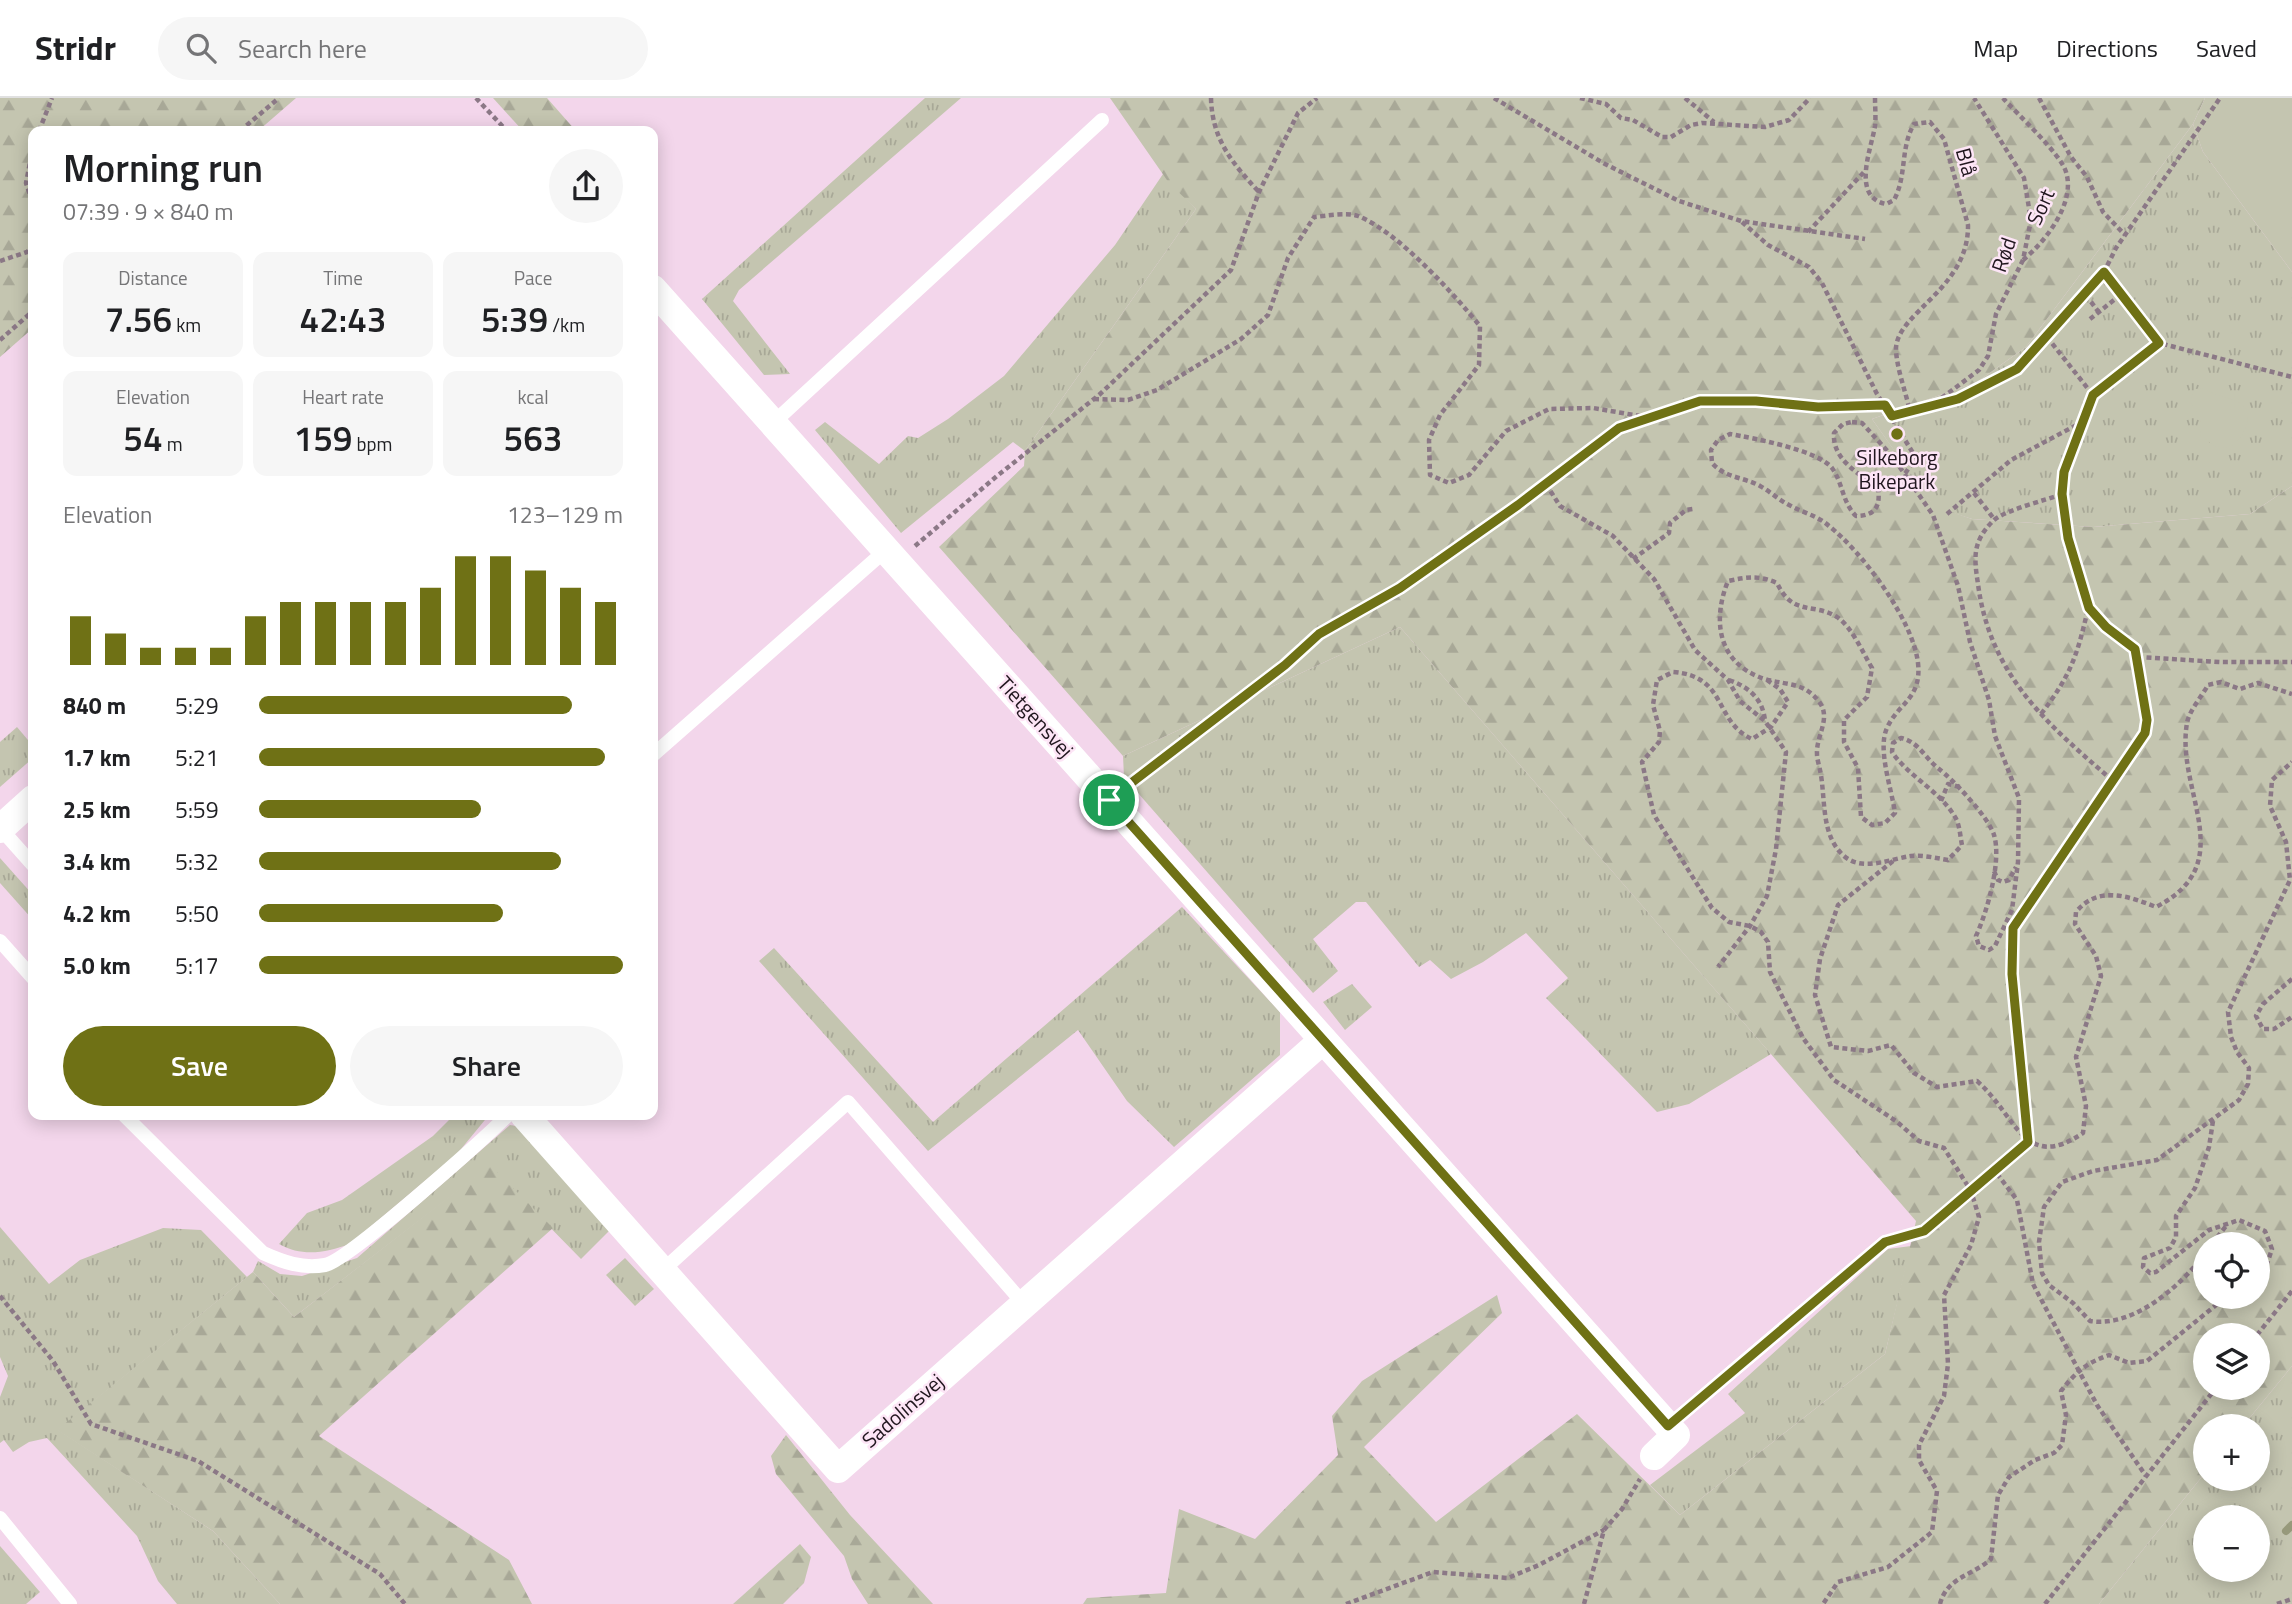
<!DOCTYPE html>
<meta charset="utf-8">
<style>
body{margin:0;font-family:"Titillium Web",sans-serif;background:#f6f6f6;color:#202124;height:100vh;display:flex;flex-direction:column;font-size:26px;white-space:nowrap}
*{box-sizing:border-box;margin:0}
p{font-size:23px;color:#757577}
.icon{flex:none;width:38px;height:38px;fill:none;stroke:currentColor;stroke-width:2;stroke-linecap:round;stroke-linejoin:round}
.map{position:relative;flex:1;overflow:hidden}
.sheet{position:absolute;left:28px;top:28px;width:630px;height:994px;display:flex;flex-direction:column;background:#fff;border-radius:14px;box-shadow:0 4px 18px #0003}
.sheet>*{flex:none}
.controls{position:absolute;left:2193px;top:1134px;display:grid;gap:14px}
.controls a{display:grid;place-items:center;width:77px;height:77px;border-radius:50%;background:#fff;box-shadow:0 4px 18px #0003;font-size:35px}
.pin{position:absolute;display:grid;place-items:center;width:60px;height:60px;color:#fff;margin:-30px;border:4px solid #fff;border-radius:50%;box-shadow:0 2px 7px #0007}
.round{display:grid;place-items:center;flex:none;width:74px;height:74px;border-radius:37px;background:#f6f6f6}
.overview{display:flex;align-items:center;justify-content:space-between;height:119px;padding:0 35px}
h1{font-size:38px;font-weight:600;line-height:52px}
.metrics{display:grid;grid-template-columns:repeat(3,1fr);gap:10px;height:119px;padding:7px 35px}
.metrics div{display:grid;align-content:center;border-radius:14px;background:#f6f6f6;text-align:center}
.metrics b{font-size:35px;font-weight:600}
.metrics small{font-size:19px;font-weight:400}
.metrics p{font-size:19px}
.chart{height:196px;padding:14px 35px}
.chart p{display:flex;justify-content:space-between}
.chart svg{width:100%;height:126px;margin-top:7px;stroke:#6f7115;stroke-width:6}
.action{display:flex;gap:14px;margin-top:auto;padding:14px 35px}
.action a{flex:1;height:80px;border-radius:42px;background:#6f7115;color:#fff;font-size:28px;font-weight:600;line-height:80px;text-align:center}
.action a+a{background:#f6f6f6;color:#202124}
ul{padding:0 35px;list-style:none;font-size:23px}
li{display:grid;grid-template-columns:112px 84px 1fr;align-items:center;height:52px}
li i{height:18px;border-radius:9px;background:#6f7115}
header{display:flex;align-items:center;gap:42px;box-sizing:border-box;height:98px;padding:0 35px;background:#fff;border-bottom:2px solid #e0e0e0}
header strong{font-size:33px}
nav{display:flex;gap:38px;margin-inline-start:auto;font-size:24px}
.search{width:490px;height:63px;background:#f6f6f6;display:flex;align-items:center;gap:18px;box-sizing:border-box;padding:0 24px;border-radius:38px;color:#757577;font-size:26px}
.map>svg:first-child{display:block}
.grass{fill:url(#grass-tufts);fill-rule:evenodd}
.forest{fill:url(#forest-firs);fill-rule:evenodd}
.green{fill:#c4c5b0}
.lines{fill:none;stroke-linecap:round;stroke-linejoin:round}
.stream{stroke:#97997b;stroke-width:8}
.path{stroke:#8b7886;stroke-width:4.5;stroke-dasharray:5 3.5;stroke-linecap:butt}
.lane{stroke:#fff;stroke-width:14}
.street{stroke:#fff;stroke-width:28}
.route-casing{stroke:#fff;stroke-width:14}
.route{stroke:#6f7115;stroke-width:9}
.poi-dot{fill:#6f7115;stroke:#fde5f6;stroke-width:2.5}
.labels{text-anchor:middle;stroke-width:5;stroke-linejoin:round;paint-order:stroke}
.street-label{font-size:21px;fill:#20161e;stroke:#fde5f6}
.poi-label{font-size:21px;fill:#20161e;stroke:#fde5f6}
</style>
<header>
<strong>Stridr</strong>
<div class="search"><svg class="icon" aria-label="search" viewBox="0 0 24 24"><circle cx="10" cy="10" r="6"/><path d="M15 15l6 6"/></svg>Search here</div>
<nav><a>Map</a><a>Directions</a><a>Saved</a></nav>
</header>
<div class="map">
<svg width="2292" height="1506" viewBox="0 0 2292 1506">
<defs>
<pattern id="grass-tufts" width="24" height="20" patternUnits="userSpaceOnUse" patternTransform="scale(1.75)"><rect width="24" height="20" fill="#c4c5b0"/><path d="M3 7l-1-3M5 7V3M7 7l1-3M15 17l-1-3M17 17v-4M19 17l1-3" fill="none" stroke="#a8a897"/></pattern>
<pattern id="forest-firs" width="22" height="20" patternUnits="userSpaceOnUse" patternTransform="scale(1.75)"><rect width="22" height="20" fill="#c4c5b0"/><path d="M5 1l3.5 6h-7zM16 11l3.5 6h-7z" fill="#a8a897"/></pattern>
</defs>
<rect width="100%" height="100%" fill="#f3d6eb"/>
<g class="grass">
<path d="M925,0H961L739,192L733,203L790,276L764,277L702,201Z"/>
<path d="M2193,26L2203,54L2292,174V388L2250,416L2093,429L1972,421L1934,409L1872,321L1977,284L2026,249Z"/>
<path d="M1163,76L1196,111L1025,353L1013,344L901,435L815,332L825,324L879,366L908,338L918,340L948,321L1004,278L1115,147Z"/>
<path d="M1400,529L1771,956L1689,1006L1657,1014L1546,900L1568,880L1526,835L1483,864L1451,881L1430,862L1419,869L1366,804H1356L1313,841L1338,873L1313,895L1124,679L1123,658Z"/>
<path d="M17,629L33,648V660L0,689V644Z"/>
<path d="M0,760L33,797V822L0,785Z"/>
<path d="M1182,809L1280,914V957L1174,1049L1127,1003L1078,932L928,1053L759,863L774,850L933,1024Z"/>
<path d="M1352,886L1372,909L1345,932L1323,904Z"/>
<path d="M454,1017H489L457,1056L350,1146C325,1155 302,1159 279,1146L307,1115L342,1102L433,1038Z"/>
<path d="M510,1027L521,1029L610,1132L581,1161L490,1068L294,1219L253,1174L258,1163L280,1176L302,1178L357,1160Z"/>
<path d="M0,1129L49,1186L80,1162L163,1130L201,1132L247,1179L58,1332L213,1433L280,1506H177L158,1483L137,1438L47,1340L29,1344L13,1354L4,1342L0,1345V1299L8,1278L0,1259Z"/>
<path d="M1911,1148L1885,1256L1680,1417L1650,1387L1745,1315L1728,1296L1888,1151Z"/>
<path d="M625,1160L654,1191L635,1208L606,1177Z"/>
<path d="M2292,1268V1506H2099L2205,1375V1381H2258V1328H2243ZM2205,1419H2258V1472H2205Z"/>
<path d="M0,1448L40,1494L26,1506H0Z"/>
</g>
<g class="forest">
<path d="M0,0H296L258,33H33V230L0,259Z"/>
<path d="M493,0H547L576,33H523Z"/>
<path d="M1110,0H2205L2193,26L2026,249L1977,284L1872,321L1934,408L1972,421L2093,429L2250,416L2292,388V1268L2243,1328H2205V1375L2099,1506H1083L1087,1500L1166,1495L1179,1411L1255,1441L1338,1357L1332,1318L1362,1283L1497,1197L1502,1215L1364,1349L1436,1424L1577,1316L1680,1417L1885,1256L1916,1123L1400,529L1123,658L939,449L1024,368L1025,353L1196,111L1169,85ZM2258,1146V1199H2205V1146ZM2205,1237H2258V1290H2205Z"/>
<path d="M490,1067L553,1130L319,1338L509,1462L532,1506H280L213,1433L57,1332L253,1174L294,1219Z"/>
<path d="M786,1337L850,1417L933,1506H868L852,1481L844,1458L776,1376L771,1358Z"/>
<path d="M800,1446L811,1459L804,1485L783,1506H733Z"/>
</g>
<g class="green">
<path d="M2205,0H2292V174L2203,54L2193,26Z"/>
<path d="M2204,290C2215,298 2225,298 2236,303C2259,314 2244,339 2230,350L2214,348L2201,338L2200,319L2190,303L2195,291Z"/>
</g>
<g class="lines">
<path class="stream" d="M2286,1433L2292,1427"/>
<g class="path">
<path d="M476,0L507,33"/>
<path d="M1211,0C1212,41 1232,65 1259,94"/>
<path d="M1494,0L1605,66L1679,103L1741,123L1865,141"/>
<path d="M1580,0L1606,6L1621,20L1633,22L1662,39H1671L1691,27L1702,25L1765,29L1789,22L1810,0"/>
<path d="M1685,0L1714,24"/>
<path d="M1875,0C1875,9 1876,19 1875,28C1871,52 1851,99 1886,106L1894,102C1907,78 1900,50 1914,26L1930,24L1944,41L1968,127C1969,190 1898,214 1896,250C1896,269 1906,294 1910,314"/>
<path d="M2003,0C2017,16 2061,56 2066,74C2076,105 2045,144 2023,162"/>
<path d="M2039,0L2071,59L2087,79L2103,114L2125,137"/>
<path d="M39,33L52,0"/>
<path d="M240,33L279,0"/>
<path d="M33,49L26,85L33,106"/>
<path d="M1742,124L1768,147L1809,169L1822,185L1877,296L1916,360L1904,377"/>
<path d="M1808,134L1864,74"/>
<path d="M0,163L27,154L33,148"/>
<path d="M2104,174L2159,245L2292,279"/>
<path d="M2086,197L2100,216"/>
<path d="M2090,221L2114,202"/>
<path d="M2047,239L2093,297"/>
<path d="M0,242L33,213"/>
<path d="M1094,301L1128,302L1157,292L1241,241L1268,217L1288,160L1314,119C1326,118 1347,114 1358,118C1398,134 1452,194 1480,228L1479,267L1440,317L1429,342L1430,377L1449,385L1469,377L1506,333L1549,311L1593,310L1646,319"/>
<path d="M1935,305L1979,272L1988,258L1996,216L2023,162L2031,122L2024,80L1974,0"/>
<path d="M1892,318L1958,301L2017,271L2086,197L2104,174L2116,150L2220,0"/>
<path d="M1852,324L1862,325L1892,358L1933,417L1958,488L1970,544L1989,602L1995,638L2019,700L2018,764L2012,812L1995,848L1989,852L1979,848L1976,838C1987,814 2002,763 1994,737C1988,718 1953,682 1938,670C1925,660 1919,644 1901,640L1893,645L1892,654C1909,679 1940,693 1955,719C1960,727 1960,738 1962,747L1948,762C1936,760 1923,757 1911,758C1890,761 1862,774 1844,758C1820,737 1826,700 1820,672C1819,667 1817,661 1817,656C1816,638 1831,621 1820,605C1806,585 1789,587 1768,582C1719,568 1711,525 1728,483C1747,479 1759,477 1777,485C1793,519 1813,504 1837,519C1852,529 1863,555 1872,570L1867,599L1844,622V644L1858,670L1861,719L1872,727L1885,725L1895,715C1892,692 1877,651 1887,630C1898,605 1922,601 1918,565C1913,522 1863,455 1829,428C1818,418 1804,415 1791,408C1780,403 1771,394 1760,388C1744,379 1725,380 1712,365L1711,352L1718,342L1730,336C1752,340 1818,352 1832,370C1843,385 1842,404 1856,418C1874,418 1881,409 1878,391C1859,375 1832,362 1834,335L1843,326Z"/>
<path d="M1546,386L1560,408L1613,438L1654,481L1695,552L1728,582L1740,603L1765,623L1786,654L1776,751L1767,798L1750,828L1718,869"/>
<path d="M1974,395L1994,421"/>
<path d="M2062,396C2047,402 2004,412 1993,423C1972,444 1974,460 1978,486C1990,577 2046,625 2112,682"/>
<path d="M1947,416L2011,362L2084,323"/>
<path d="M915,448L997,378L1099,297L1231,172L1259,94L1298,15L1317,0"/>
<path d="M1633,461L1669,435L1670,425L1686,412L1693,411"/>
<path d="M2138,559L2220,564H2292"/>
<path d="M1729,582C1749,589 1763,601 1765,623"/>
<path d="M1767,582L1780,591L1788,604L1771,629L1752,641C1713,623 1728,578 1673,574L1657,582L1653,607L1660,633L1659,644L1642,664L1654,717L1712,810L1729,824L1750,828L1761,834L1768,844L1770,874L1803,940L1834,982L1896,1023L1919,1043L1944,1050L1971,1093L1979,1119L1971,1147L1944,1197L1948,1266L1944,1298L1919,1347V1362L1937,1393L1932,1434L1888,1469L1838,1484L1823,1506"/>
<path d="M2041,616C2071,577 2077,558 2088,511"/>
<path d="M1129,686L1285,567L1319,536L1400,490L1518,407L1619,330L1700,303H1756L1818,309L1885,307"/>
<path d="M1941,703L1948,686L1960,689"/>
<path d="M1893,763L1838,807L1820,861L1815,897L1831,949L1868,953L1891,947L1914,975L1937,989L1977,983C2017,1018 2024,1075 2083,1035L2086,1008L2076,959L2101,878L2096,858L2075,826L2076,814C2098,787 2128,798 2156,809C2242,765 2175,693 2187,625C2189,613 2202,598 2208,587L2221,584L2240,591L2258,585L2292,596"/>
<path d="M1994,773L1998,782L2003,784L2009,782L2016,769"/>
<path d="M2292,881L2263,906L2256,918L2263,931H2274L2292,919"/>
<path d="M2213,1023L2209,1049L2195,1090L2176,1118V1139L2170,1150L2144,1160L2143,1169L2150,1175L2156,1174L2209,1132L2239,1122L2265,1133L2272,1151L2266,1169L2258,1177"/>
<path d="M1995,1073L2028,1044L2012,876L2013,830L2145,635L2147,622L2135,551L2106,529L2089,510L2068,440L2062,396L2064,374L2093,297L2159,245"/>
<path d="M1902,1139L1924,1133L1995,1073L2017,1102L2033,1186L2097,1307L2146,1378"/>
<path d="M2212,1146L2226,1128"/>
<path d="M2205,1156C2180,1188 2134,1230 2090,1223L2073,1205L2049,1187L2042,1175L2039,1144L2044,1109L2062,1084L2093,1073L2157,1062L2239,1002L2248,986L2249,970L2237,954L2231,939L2228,914L2290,782L2286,744L2270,708L2272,682L2292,664"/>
<path d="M0,1198L53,1263L91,1326L198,1363L380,1476L405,1506"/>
<path d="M2257,1237L2292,1193"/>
<path d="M1346,1506L1433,1474L1508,1480L1539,1467L1604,1432"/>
<path d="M1584,1506L1604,1432L1622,1411L1640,1381"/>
<path d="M1940,1506C1947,1479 1972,1478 1991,1461L1998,1397L2009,1379L2035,1362L2054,1355L2062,1347L2066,1317L2061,1293C2076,1274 2086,1265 2109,1257L2129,1265L2147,1263L2226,1199"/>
<path d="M2045,1506L2216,1290"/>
<path d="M2277,1506L2292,1501"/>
</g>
<g class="lane">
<path d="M773,325L1102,22"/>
<path d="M653,657L886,452"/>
<path d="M1,731L33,767"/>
<path d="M0,843L33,880"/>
<path d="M124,1017L263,1155C283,1164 302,1171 325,1167C348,1163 485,1040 508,1017"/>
<path d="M662,1173L848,1004L1024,1206"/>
<path d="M1668,1328L1885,1144"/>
<path d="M0,1420L70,1506"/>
</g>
<g class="street">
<path d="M653,191L1676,1337L1654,1358"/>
<path d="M0,731L33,701"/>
<path d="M524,1017L838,1371L1323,942"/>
</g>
</g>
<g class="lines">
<defs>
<path id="route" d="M2104,174L2159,245L2093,297L2064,374L2062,396L2068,440L2089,510L2106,529L2135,551L2147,622L2145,635L2013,830L2012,876L2028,1044L1924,1133L1885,1144L1668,1328L1109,702L1285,567L1319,536L1400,490L1518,407L1619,330L1700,303H1756L1818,309L1885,307L1892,318L1958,301L2017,271Z"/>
</defs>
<use href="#route" class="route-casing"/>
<use href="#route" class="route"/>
</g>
<circle class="poi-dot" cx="1897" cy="336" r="7"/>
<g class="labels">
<g class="street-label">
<text transform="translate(1966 64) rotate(75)" y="7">Blå</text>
<text transform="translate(2041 109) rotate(-66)" y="7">Sort</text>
<text transform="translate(2004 157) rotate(-71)" y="7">Rød</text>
<text transform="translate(1035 619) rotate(48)" y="7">Tietgensvej</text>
<text transform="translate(903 1313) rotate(-41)" y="7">Sadolinsvej</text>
</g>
<g class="poi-label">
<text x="1897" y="367">Silkeborg<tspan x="1897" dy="24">Bikepark</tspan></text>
</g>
</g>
</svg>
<div class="controls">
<a><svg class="icon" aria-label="locate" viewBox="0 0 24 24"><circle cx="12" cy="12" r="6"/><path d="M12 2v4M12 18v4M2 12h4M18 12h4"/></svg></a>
<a><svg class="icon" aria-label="layers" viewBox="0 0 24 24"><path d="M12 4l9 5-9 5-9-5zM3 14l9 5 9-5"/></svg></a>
<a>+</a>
<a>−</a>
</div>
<div class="pin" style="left:1109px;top:702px;background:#1e9e55"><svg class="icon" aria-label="arrive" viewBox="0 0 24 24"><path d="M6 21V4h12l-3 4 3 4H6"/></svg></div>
<section class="sheet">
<div class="overview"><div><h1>Morning run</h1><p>07:39 · 9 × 840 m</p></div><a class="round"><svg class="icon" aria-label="share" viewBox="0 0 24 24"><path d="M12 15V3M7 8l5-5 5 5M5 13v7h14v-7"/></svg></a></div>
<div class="metrics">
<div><p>Distance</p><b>7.56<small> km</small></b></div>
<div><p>Time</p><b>42:43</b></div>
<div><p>Pace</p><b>5:39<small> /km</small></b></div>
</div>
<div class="metrics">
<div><p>Elevation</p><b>54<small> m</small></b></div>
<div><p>Heart rate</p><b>159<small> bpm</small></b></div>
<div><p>kcal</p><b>563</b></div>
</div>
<div class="chart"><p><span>Elevation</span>123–129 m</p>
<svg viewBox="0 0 160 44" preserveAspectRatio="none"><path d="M5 44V27M15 44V33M25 44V38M35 44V38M45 44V38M55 44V27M65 44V22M75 44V22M85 44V22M95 44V22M105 44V17M115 44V6M125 44V6M135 44V11M145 44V17M155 44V22"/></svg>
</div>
<ul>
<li><b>840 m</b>5:29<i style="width:86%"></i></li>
<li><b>1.7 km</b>5:21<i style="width:95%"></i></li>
<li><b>2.5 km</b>5:59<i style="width:61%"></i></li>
<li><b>3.4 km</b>5:32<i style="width:83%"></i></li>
<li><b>4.2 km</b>5:50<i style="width:67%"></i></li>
<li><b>5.0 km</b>5:17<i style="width:100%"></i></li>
</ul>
<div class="action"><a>Save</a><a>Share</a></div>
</section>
</div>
